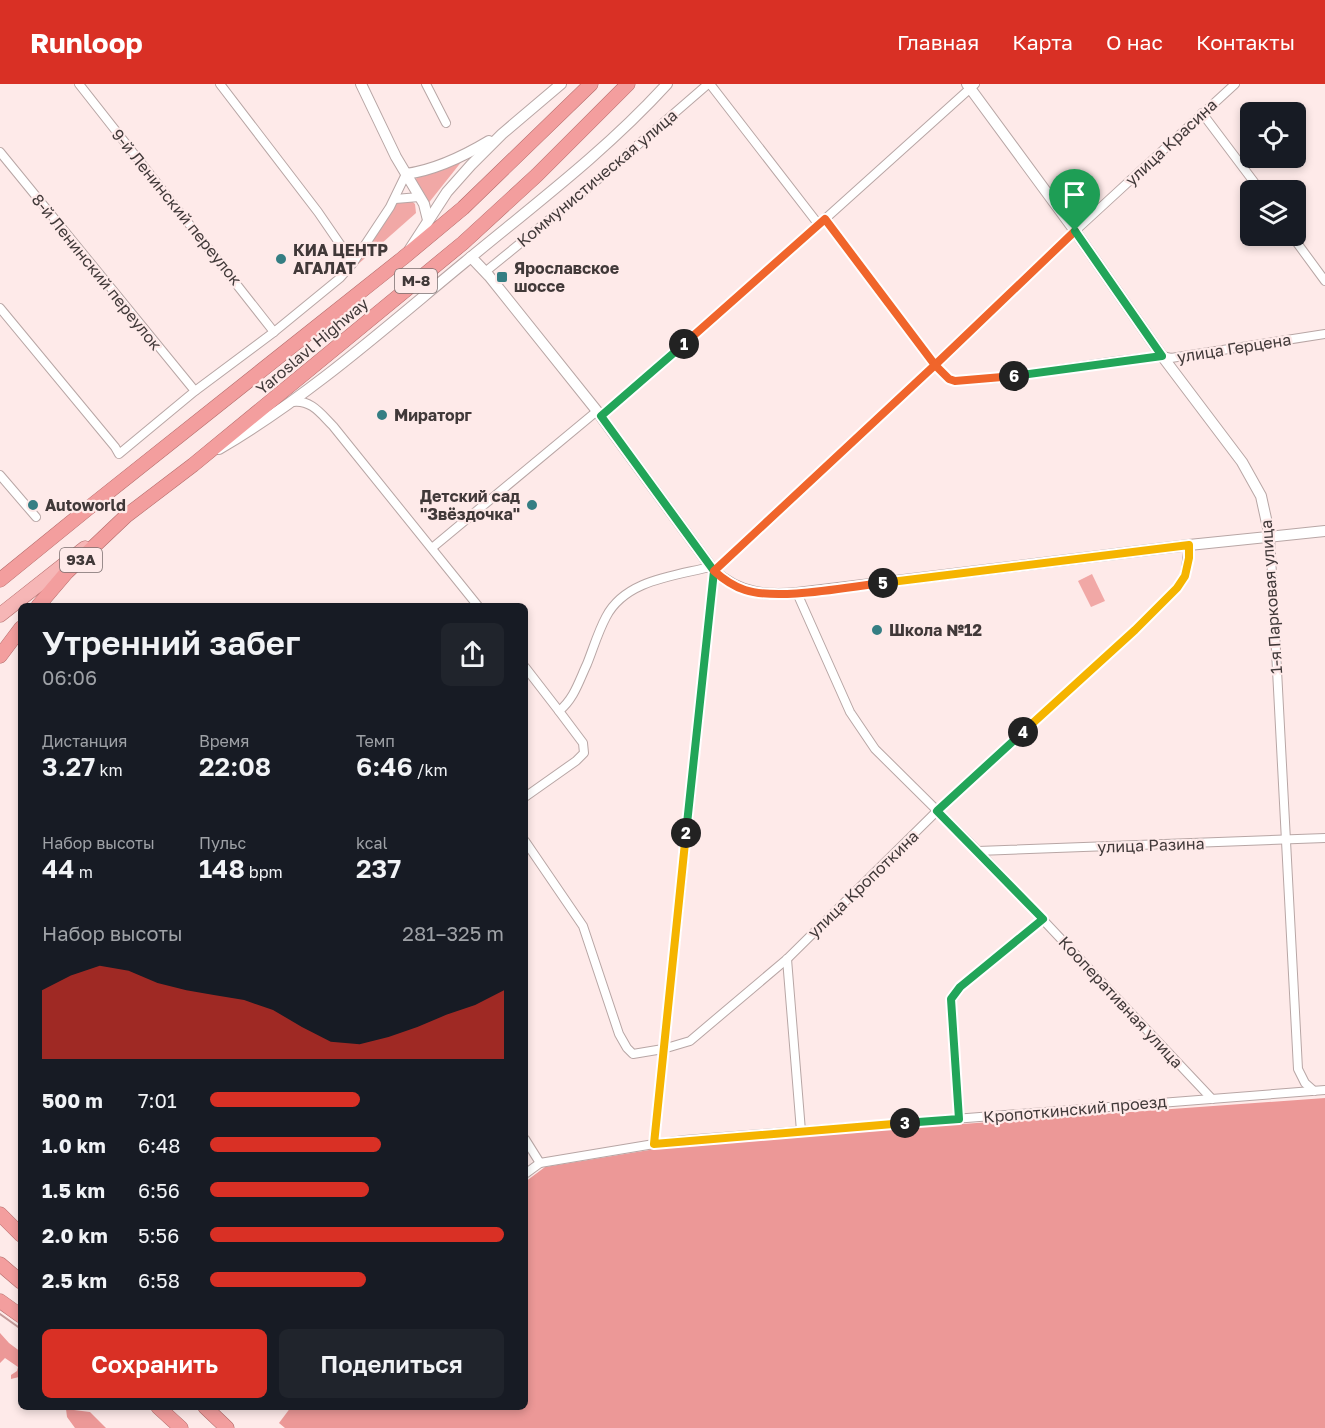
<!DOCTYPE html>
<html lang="ru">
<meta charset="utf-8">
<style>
body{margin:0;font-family:"Golos Text",sans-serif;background:#20242c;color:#f1f3f6;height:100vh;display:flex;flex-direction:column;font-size:22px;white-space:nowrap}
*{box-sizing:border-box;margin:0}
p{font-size:20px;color:#9ea1a6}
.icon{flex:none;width:33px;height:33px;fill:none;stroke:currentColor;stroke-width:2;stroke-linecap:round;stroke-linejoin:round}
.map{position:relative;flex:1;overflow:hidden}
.drawer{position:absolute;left:18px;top:519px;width:510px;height:807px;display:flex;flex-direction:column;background:#171b24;border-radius:9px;box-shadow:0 3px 9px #0003}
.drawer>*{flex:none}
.buttons{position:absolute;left:1240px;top:18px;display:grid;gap:12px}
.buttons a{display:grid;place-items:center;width:66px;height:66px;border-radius:9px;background:#171b24;box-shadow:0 3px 9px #0003;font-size:30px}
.pin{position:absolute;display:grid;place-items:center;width:51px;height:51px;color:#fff;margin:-62px -26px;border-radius:50% 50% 50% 0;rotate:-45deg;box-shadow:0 0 6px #0007}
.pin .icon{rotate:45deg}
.km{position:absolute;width:30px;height:30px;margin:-15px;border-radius:50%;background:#222;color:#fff;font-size:16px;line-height:30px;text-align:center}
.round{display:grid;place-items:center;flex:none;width:63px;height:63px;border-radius:9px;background:#20242c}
.summary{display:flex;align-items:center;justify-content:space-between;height:102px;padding:0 24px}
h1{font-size:33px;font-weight:600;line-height:45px}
.figures{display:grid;grid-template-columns:repeat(3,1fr);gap:9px;height:102px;padding:6px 24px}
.figures div{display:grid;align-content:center}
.figures b{font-size:26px;font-weight:600}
.figures small{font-size:16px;font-weight:400}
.figures p{font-size:16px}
.chart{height:168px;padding:12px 24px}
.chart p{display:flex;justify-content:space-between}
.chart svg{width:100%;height:108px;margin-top:6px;fill:#d93025;opacity:.7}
.primary-button{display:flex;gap:12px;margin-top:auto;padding:12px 24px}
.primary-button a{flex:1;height:69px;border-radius:9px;background:#d93025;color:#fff;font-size:24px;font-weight:600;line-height:69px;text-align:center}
.primary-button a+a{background:#20242c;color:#f1f3f6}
ul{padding:0 24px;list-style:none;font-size:20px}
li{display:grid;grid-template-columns:96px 72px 1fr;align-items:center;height:45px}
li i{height:15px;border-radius:8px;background:#d93025}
header{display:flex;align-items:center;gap:36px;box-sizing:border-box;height:84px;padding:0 30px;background:#d93025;color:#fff}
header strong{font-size:28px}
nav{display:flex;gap:33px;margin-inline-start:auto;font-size:21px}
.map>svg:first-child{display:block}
.green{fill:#f1a8a6}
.forest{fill:#ec9897}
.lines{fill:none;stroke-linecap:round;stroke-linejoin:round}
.stream{stroke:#c29a99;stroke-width:2}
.minor-casing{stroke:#b8a6a5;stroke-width:10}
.tertiary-casing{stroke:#b8a6a5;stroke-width:12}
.primary-casing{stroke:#b36b6a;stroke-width:15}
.trunk-casing{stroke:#b36b6a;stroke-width:15}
.minor{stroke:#fff;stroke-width:8}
.tertiary{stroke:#fff;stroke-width:10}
.primary{stroke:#f6b6b6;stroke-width:14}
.trunk{stroke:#f39e9e;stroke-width:14}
.split-1-casing{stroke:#fff;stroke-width:12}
.split-2-casing{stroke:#fff;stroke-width:12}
.split-3-casing{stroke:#fff;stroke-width:12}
.split-4-casing{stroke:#fff;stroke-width:12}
.split-5-casing{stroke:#fff;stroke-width:12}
.split-6-casing{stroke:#fff;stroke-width:12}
.split-7-casing{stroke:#fff;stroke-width:12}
.split-1{stroke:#f0652b;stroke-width:8}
.split-2{stroke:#22a559;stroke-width:8}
.split-3{stroke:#f5b400;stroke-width:8}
.split-4{stroke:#22a559;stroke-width:8}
.split-5{stroke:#f5b400;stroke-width:8}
.split-6{stroke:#f0652b;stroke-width:8}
.split-7{stroke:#22a559;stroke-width:8}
.poi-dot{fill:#357e83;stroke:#feeae9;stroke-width:2}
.labels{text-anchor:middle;stroke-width:4.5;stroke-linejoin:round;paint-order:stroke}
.shield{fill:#feeae9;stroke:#7a6e6e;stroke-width:1.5}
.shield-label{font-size:15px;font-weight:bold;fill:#413939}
.street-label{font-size:16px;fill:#413939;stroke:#feeae9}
.poi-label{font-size:16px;font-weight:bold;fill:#413939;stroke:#feeae9;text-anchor:start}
</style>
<header>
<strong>Runloop</strong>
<nav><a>Главная</a><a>Карта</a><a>О нас</a><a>Контакты</a></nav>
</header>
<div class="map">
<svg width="1325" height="1344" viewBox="0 0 1325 1344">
<rect width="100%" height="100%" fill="#feeae9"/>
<g class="green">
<path d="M466,72L427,121L414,99L418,91Z"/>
<path d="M409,115L415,120L416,129L356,182L397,118Z"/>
<path d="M1092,490L1105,517L1091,523L1078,497Z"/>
</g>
<g class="forest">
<path d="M1325,1014V1344H285L279,1339L291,1323H525V1098L545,1083L686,1060Z"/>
<path d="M0,1249L9,1259L21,1268V1296L19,1293L11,1295V1291L17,1287L18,1283L5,1274L0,1279Z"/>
<path d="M66,1325L90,1328L106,1344H75L67,1333Z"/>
</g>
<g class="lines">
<g class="stream">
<path d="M0,1230L21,1245"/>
<path d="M123,1323L124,1324"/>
</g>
<defs>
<g id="minor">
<path d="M79,0L274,248"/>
<path d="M220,0L318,128L353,179"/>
<path d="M426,0L446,39"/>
<path d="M710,0L819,141"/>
<path d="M1202,29L1260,106"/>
<path d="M0,68L195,307"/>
<path d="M395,115L419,113"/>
<path d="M825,135L935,281L949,295L955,297L998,294L1117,277L1162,272L1171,274L1325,250"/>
<path d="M1292,152L1325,197"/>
<path d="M485,188L588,104L708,0"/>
<path d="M0,224L115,363L119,370L195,307L274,248L340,194L353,179L390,123L406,90"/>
<path d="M292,318C311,315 321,330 333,342L478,522"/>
<path d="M601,332L825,135L975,0"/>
<path d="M0,391L36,433"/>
<path d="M1270,453L1298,985L1305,999L1314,1007"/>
<path d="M432,464L597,327"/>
<path d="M797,509L850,628L875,665L978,767L1212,1015"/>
<path d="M525,583L559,627"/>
<path d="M525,713L576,677L584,669L583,659L559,627C574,615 579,597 587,580C593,565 598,548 606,533C625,496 674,492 710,483"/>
<path d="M525,757L583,842L619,950L627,964L633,970L663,965L690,957L787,875L937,727L1135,546L1177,504L1185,492L1189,461"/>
<path d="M978,767L1325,754"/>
<path d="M787,875L801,1047"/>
<path d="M959,1035L951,915L960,903L1043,835"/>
<path d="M525,1055L540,1079"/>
<path d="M654,1060L714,487L935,281L1075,147L1235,0"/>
<path d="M525,1090L540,1079L654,1060L685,1056L1325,1006"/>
</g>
<g id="tertiary">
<path d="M361,0L396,73L424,120L428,136"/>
<path d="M967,0L1075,147L1162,272L1242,378L1261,412L1270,453"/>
<path d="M406,90C435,86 464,72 489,57"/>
<path d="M410,165L447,108L471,81L502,50L561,0"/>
<path d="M471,173L489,192L597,327L714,487C739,509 765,512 797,509L1189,461L1325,447"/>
<path d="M219,365C308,313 386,243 465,178C534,121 607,66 667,0"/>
</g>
<path id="primary" d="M0,531L85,464"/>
<g id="trunk">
<path d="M0,496L91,422L403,174L463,124L591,0"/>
<path d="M38,522L67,488L126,432L193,381L463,159L537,91L628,0"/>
<path d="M0,572L21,544"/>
<path d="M0,1130L21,1151"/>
<path d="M0,1180L21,1198"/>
<path d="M0,1217L21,1232"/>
<path d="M158,1323L181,1344"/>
<path d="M205,1323L227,1344"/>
</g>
</defs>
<use href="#minor" class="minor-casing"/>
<use href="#tertiary" class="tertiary-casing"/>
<use href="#primary" class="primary-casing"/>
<use href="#trunk" class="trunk-casing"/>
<use href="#minor" class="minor"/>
<use href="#tertiary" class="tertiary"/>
<use href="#primary" class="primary"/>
<use href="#trunk" class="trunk"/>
</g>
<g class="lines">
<defs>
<path id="split-1" d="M684,260L825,135L935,281L1075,147"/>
<path id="split-2" d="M684,260L601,332L714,487L686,749"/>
<path id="split-3" d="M686,749L654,1060L905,1039"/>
<path id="split-4" d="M905,1039L959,1035L951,915L960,903L1043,835L937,727L1023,648"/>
<path id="split-5" d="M883,499L1189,461V474L1185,492L1177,504L1135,546L1023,648"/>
<path id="split-6" d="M883,499C847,503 778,517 745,506C732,502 723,495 714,487L935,281L949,295L955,297L1014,292"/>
<path id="split-7" d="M1014,292L1162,272L1075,147"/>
</defs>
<use href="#split-1" class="split-1-casing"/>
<use href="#split-2" class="split-2-casing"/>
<use href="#split-3" class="split-3-casing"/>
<use href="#split-4" class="split-4-casing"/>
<use href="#split-5" class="split-5-casing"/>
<use href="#split-6" class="split-6-casing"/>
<use href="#split-7" class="split-7-casing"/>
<use href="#split-1" class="split-1"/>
<use href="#split-2" class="split-2"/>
<use href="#split-3" class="split-3"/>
<use href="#split-4" class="split-4"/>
<use href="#split-5" class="split-5"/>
<use href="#split-6" class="split-6"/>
<use href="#split-7" class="split-7"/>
</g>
<g class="poi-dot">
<circle cx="281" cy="175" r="6"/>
<rect x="496" y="187" width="12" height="12" rx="3"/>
<circle cx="382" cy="331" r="6"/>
<circle cx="33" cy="421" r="6"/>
<circle cx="532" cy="421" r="6"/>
<circle cx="877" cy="546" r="6"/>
</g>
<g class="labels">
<g class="shield">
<rect x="395" y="185" width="42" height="24" rx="4.5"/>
<rect x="60" y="464" width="42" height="24" rx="4.5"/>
</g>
<g class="shield-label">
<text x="416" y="202">М-8</text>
<text x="81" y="481">93A</text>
</g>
<g class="street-label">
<text transform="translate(1171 58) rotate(-43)" y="6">улица Красина</text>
<text transform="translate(597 94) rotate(-40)" y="6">Коммунистическая улица</text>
<text transform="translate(177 123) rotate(51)" y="6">9-й Ленинский переулок</text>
<text transform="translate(97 188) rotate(51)" y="6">8-й Ленинский переулок</text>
<text transform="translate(312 262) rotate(-40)" y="6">Yaroslavl Highway</text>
<text transform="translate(1234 264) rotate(-9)" y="6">улица Герцена</text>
<text transform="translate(1271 513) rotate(-94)" y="6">1-я Парковая улица</text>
<text transform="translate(1151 761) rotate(-2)" y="6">улица Разина</text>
<text transform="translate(863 800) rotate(-44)" y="6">улица Кропоткина</text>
<text transform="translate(1121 918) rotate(47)" y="6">Кооперативная улица</text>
<text transform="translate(1075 1025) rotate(-5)" y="6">Кропоткинский проезд</text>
</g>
<g class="poi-label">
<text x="293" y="172">КИА ЦЕНТР<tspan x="293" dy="18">АГАЛАТ</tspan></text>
<text x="514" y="190">Ярославское<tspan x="514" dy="18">шоссе</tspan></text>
<text x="394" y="337">Мираторг</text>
<text x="520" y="418" text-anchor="end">Детский сад<tspan x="520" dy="18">"Звёздочка"</tspan></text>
<text x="45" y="427">Autoworld</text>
<text x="889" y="552">Школа №12</text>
</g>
</g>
</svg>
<div class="buttons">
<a><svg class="icon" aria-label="locate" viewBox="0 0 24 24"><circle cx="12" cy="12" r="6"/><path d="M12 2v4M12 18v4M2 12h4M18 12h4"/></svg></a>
<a><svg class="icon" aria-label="layers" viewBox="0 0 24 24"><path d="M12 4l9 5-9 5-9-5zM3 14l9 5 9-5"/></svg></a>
</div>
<div class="pin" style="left:1075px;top:147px;background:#1e9e55"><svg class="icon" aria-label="arrive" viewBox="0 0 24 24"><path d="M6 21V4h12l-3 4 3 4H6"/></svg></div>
<b class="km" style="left:684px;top:260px">1</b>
<b class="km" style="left:686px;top:749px">2</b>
<b class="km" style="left:905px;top:1039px">3</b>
<b class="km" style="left:1023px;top:648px">4</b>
<b class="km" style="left:883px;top:499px">5</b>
<b class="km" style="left:1014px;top:292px">6</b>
<section class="drawer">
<div class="summary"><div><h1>Утренний забег</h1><p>06:06</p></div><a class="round"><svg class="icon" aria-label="share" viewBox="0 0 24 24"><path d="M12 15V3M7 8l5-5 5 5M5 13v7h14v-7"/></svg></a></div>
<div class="figures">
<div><p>Дистанция</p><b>3.27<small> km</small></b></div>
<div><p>Время</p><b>22:08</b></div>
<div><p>Темп</p><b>6:46<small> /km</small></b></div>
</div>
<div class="figures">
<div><p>Набор высоты</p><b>44<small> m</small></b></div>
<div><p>Пульс</p><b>148<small> bpm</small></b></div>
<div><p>kcal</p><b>237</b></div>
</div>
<div class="chart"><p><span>Набор высоты</span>281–325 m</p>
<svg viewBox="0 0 160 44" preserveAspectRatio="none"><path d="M0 44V16L10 10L20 6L30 8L40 13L50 16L60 18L70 20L80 24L90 31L100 37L110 38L120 35L130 31L140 26L150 22L160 16V44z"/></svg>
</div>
<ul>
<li><b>500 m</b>7:01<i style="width:51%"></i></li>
<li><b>1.0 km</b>6:48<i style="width:58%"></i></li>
<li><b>1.5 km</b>6:56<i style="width:54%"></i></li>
<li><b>2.0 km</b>5:56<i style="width:100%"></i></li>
<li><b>2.5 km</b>6:58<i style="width:53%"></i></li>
</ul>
<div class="primary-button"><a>Сохранить</a><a>Поделиться</a></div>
</section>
</div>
